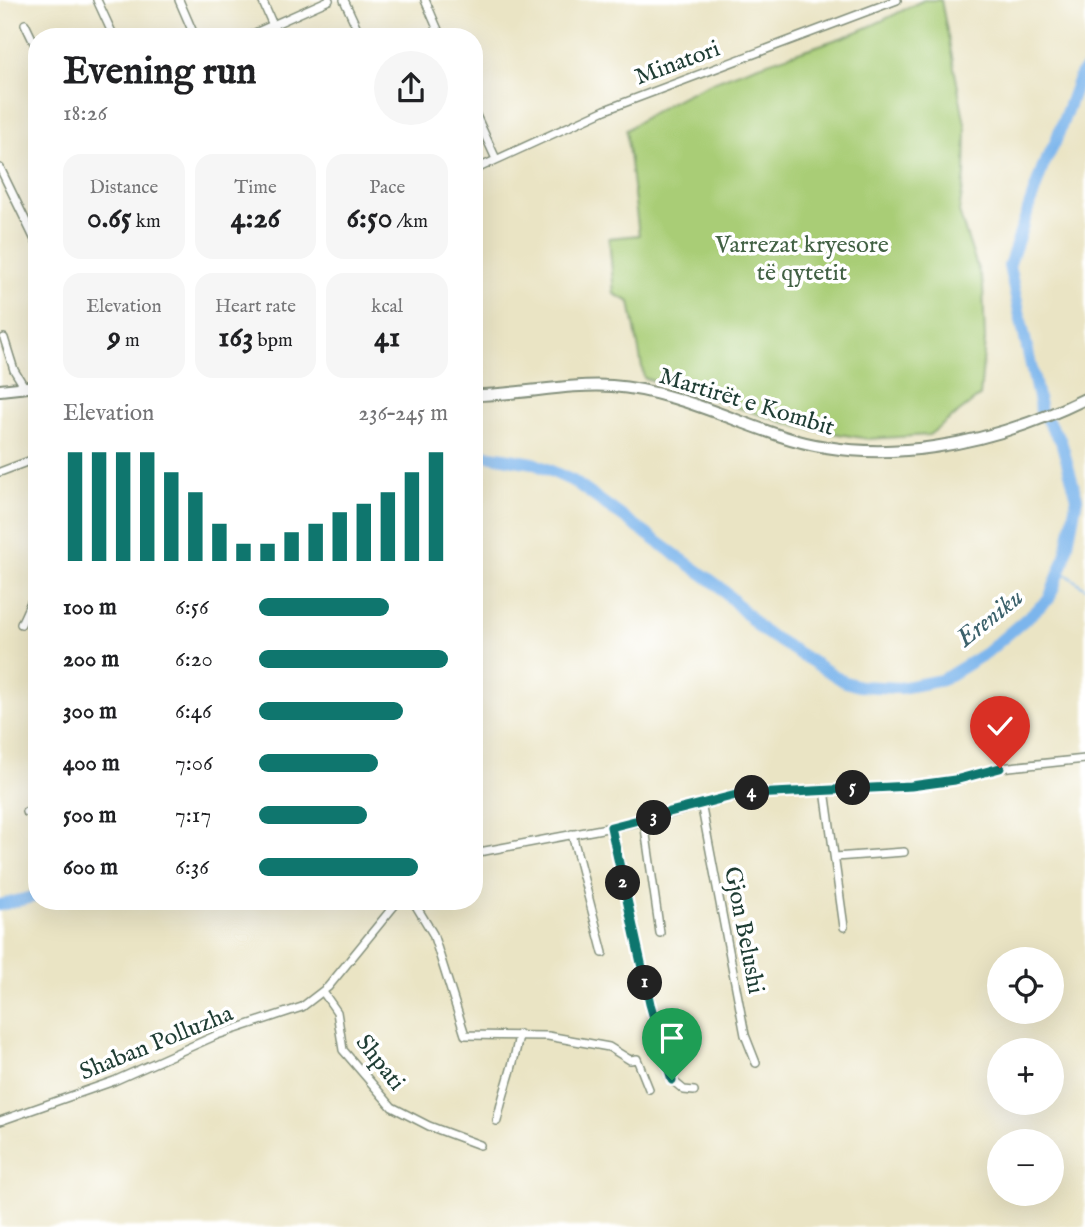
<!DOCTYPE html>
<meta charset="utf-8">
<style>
body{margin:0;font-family:"IM FELL English",serif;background:#f6f6f6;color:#202124;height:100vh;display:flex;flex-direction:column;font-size:26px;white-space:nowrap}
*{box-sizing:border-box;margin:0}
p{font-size:23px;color:#757577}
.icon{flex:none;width:38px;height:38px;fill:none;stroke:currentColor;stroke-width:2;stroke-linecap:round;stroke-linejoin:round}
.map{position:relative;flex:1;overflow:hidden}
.details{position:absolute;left:28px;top:28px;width:455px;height:882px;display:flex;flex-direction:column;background:#fff;border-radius:28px;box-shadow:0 7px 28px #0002}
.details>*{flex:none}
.buttons{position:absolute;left:987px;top:947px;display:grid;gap:14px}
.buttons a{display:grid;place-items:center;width:77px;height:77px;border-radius:50%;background:#fff;box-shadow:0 7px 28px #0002;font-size:35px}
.pin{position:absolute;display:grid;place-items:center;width:60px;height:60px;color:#fff;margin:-72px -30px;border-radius:50% 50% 50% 0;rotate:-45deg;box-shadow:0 0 7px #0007}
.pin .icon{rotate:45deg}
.km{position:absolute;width:35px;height:35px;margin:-18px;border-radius:50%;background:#222;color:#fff;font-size:19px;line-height:35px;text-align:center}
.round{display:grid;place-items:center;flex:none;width:74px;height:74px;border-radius:37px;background:#f6f6f6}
.head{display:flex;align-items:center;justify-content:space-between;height:119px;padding:0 35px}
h1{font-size:38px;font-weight:700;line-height:52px}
.figures{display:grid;grid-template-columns:repeat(3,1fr);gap:10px;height:119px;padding:7px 35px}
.figures div{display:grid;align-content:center;border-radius:18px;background:#f6f6f6;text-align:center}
.figures b{font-size:30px;font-weight:700}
.figures small{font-size:19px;font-weight:400}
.figures p{font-size:19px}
.chart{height:196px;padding:14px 35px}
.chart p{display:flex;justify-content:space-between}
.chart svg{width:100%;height:126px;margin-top:7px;stroke:#0f766e;stroke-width:6}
ul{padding:0 35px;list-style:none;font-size:23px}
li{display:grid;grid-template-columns:112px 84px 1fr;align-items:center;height:52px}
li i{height:18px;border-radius:9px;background:#0f766e}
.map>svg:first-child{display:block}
.green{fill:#a9cd76;stroke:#648555;stroke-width:2}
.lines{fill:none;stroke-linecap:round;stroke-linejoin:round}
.stream{stroke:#7bb5ec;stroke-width:2}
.river{stroke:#7bb5ec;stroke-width:12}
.street-casing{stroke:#84907c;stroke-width:10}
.primary-casing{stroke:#84907c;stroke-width:14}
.street{stroke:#fff;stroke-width:7}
.primary{stroke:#fff;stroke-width:10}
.route-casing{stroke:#fff;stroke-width:14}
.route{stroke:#0f766e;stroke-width:9}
.labels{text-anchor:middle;stroke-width:7;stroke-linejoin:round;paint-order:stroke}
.street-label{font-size:24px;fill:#1f3d34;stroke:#fff}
.park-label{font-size:24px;fill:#426144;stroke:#fff}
.water-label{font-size:26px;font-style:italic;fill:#3b616b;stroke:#fff}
</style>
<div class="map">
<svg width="1085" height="1227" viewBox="0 0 1085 1227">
<rect width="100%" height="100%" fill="#fff"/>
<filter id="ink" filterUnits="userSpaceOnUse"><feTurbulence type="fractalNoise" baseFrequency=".0143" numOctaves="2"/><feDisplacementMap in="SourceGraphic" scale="14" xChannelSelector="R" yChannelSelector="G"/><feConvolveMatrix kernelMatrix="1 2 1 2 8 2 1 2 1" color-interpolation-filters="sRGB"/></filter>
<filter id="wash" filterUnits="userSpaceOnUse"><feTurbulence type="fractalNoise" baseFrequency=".00686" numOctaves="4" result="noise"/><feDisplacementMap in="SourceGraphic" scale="28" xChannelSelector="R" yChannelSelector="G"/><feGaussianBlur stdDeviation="1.57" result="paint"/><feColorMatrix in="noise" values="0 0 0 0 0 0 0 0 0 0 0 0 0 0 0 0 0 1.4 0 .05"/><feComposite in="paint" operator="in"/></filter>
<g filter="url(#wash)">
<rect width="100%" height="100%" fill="#eae4c4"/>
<path class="green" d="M924,0H941L966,129L965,175L959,212L983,285L985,340L980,396L929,435L868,439L798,427L644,378L630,302L614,294L609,238L639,235L626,130C699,78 764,65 846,36C873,27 898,12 924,0Z"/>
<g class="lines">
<path class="stream" d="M1059,569L1085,588"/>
<g class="river">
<path d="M474,453L533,463L573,481L719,586L763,631L845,682L859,686L900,688L942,680L986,653L1049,599L1065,558L1077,498L1061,441L1041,411L1009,266L1043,166L1055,143L1080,75L1085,70"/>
<path d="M0,905L37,896"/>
</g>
</g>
</g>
<g filter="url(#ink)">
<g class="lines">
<defs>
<g id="street">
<path d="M97,0L114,37"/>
<path d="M179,0L195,37"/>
<path d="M262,0L278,37"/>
<path d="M344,0L361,37"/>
<path d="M425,0L441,37"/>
<path d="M25,24L37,49"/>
<path d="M246,37L329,0"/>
<path d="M474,111L496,159"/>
<path d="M0,168L37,244"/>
<path d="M474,170L605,110L897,0"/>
<path d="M4,338L14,370L25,388"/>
<path d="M0,472L37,458"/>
<path d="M21,624L37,589"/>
<path d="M825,790L844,927"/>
<path d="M701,803L745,1035L756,1063"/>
<path d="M26,812L37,806"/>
<path d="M644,821L660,933"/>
<path d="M611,827L650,1004L672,1080L684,1090L694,1091"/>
<path d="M572,834L603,953"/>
<path d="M474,853L644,821L736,795L911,786L955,780L1000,768L1085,759"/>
<path d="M835,857L904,852"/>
<path d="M413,901L433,934L465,1035L548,1036L609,1047L630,1060L637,1059L649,1089"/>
<path d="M323,992L337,1012L343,1050L392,1107L429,1126L480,1145"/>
<path d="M0,1121L114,1081L217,1035L302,1007L328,987L398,901"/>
<path d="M497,1121C503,1091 515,1064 519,1034"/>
</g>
<g id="primary">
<path d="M0,390L37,386"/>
<path d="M474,395C520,395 567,383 612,386C670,390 726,418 781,436C880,469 993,444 1085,399"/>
</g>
</defs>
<use href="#street" class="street-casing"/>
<use href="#primary" class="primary-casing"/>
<use href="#street" class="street"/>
<use href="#primary" class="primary"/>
</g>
</g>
<g class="lines" filter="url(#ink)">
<defs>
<path id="route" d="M672,1080L650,1004L611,827L736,795L911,786L955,780L1000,768"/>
</defs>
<use href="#route" class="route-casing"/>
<use href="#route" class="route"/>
</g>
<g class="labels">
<g class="street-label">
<text transform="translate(677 62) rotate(-20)" y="8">Minatori</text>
<text transform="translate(747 401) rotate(17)" y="8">Martirët e Kombit</text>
<text transform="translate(745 930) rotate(79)" y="8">Gjon Belushi</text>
<text transform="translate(156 1042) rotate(-22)" y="8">Shaban Polluzha</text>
<text transform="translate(381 1062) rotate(52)" y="8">Shpati</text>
</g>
<g class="park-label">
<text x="802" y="252">Varrezat kryesore<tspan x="802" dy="28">të qytetit</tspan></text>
</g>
<g class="water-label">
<text transform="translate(989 617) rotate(-39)" y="9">Ereniku</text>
</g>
</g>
</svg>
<div class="buttons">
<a><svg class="icon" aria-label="locate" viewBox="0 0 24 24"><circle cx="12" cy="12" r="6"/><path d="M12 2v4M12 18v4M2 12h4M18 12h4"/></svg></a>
<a>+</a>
<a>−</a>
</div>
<div class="pin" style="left:672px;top:1080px;background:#1e9e55"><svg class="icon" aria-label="arrive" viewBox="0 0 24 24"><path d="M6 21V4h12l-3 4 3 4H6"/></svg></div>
<div class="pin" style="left:1000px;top:768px;background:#d93025"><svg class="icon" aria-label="check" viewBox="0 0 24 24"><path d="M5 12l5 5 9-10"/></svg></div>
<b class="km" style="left:645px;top:983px">1</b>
<b class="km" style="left:623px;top:883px">2</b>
<b class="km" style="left:654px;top:818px">3</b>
<b class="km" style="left:752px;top:793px">4</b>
<b class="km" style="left:853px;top:788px">5</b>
<section class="details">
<div class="head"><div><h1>Evening run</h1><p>18:26</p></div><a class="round"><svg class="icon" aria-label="share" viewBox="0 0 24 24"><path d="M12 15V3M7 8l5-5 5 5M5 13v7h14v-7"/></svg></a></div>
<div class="figures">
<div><p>Distance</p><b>0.65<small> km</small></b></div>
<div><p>Time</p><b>4:26</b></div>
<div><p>Pace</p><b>6:50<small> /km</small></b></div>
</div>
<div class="figures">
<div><p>Elevation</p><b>9<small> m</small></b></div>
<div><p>Heart rate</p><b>163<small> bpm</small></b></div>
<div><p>kcal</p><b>41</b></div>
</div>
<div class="chart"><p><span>Elevation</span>236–245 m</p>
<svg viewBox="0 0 160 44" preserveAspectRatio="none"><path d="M5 44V6M15 44V6M25 44V6M35 44V6M45 44V13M55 44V20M65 44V31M75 44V38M85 44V38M95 44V34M105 44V31M115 44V27M125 44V24M135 44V20M145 44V13M155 44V6"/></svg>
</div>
<ul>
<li><b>100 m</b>6:56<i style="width:69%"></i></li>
<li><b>200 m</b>6:20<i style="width:100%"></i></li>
<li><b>300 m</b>6:46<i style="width:76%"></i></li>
<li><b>400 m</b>7:06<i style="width:63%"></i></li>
<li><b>500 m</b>7:17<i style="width:57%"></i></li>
<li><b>600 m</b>6:36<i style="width:84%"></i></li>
</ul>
</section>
</div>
